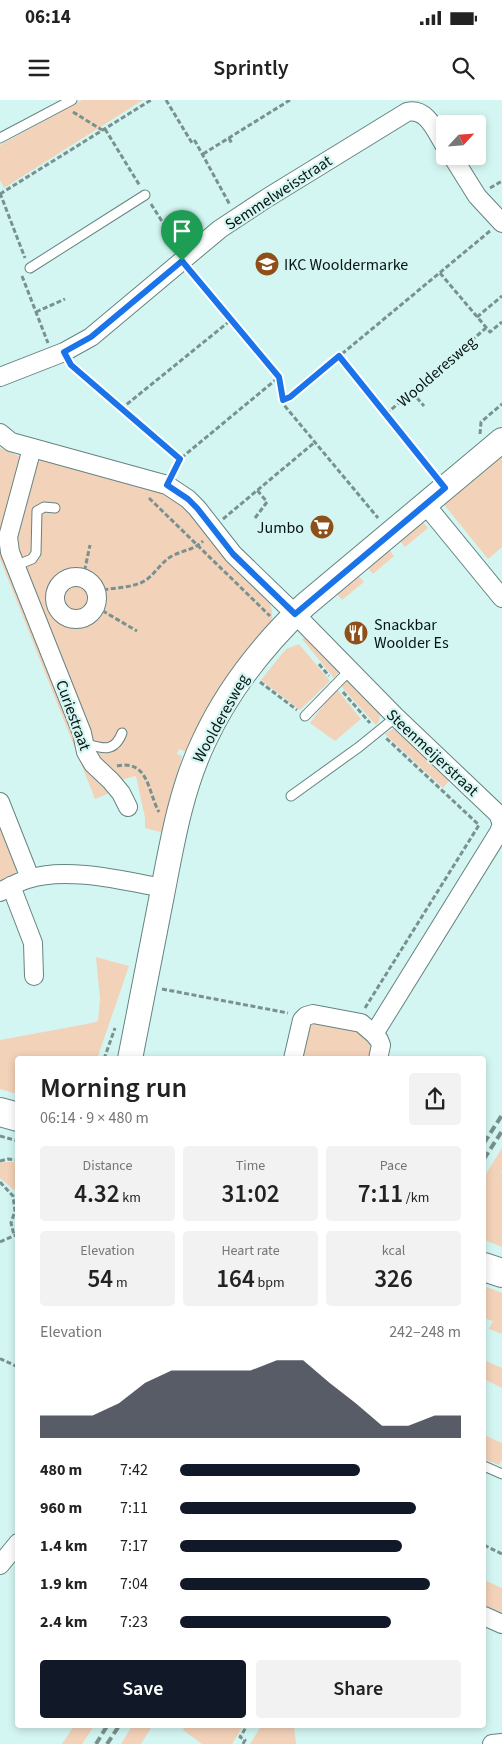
<!DOCTYPE html>
<meta charset="utf-8">
<style>
body{margin:0;font-family:"Source Sans 3",sans-serif;background:#f2f2f2;color:#222;height:100vh;display:flex;flex-direction:column;font-size:19px;white-space:nowrap}
*{box-sizing:border-box;margin:0}
p{font-size:16px;color:#767676}
.icon{flex:none;width:28px;height:28px;fill:none;stroke:currentColor;stroke-width:2;stroke-linecap:round;stroke-linejoin:round}
.map{position:relative;flex:1;overflow:hidden}
.sheet{position:absolute;left:15px;top:956px;width:471px;height:672px;display:flex;flex-direction:column;background:#fff;border-radius:5px;box-shadow:0 2px 8px #0003}
.sheet>*{flex:none}
.needle{width:32px;rotate:64deg}
.controls{position:absolute;left:436px;top:15px;display:grid;gap:10px}
.controls a{display:grid;place-items:center;width:50px;height:50px;border-radius:5px;background:#fff;box-shadow:0 2px 8px #0003;font-size:25px}
.pin{position:absolute;display:grid;place-items:center;width:42px;height:42px;color:#fff;margin:-51px -21px;border-radius:50% 50% 50% 0;rotate:-45deg;box-shadow:0 0 5px #0007}
.pin .icon{rotate:45deg}
.round{display:grid;place-items:center;flex:none;width:52px;height:52px;border-radius:5px;background:#f2f2f2}
.head{display:flex;align-items:center;justify-content:space-between;height:85px;padding:0 25px}
h1{font-size:28px;font-weight:600;line-height:38px}
.metrics{display:grid;grid-template-columns:repeat(3,1fr);gap:8px;height:85px;padding:5px 25px}
.metrics div{display:grid;align-content:center;border-radius:5px;background:#f2f2f2;text-align:center}
.metrics b{font-size:25px;font-weight:600}
.metrics small{font-size:14px;font-weight:400}
.metrics p{font-size:14px}
.chart{height:140px;padding:10px 25px}
.chart p{display:flex;justify-content:space-between}
.chart svg{width:100%;height:90px;margin-top:5px;fill:#111827;opacity:.7}
.cta{display:flex;gap:10px;margin-top:auto;padding:10px 25px}
.cta a{flex:1;height:58px;border-radius:5px;background:#111827;color:#fff;font-size:20px;font-weight:600;line-height:58px;text-align:center}
.cta a+a{background:#f2f2f2;color:#222}
ul{padding:0 25px;list-style:none;font-size:16px}
li{display:grid;grid-template-columns:80px 60px 1fr;align-items:center;height:38px}
li i{height:12px;border-radius:6px;background:#111827}
.status{display:flex;justify-content:space-between;align-items:center;height:35px;padding:0 25px;background:#fff;direction:ltr}
.status svg{height:14px;fill:currentColor}
header{display:flex;justify-content:space-between;align-items:center;height:65px;padding:0 25px;background:#fff;font-size:22px;font-weight:600}
.map>svg:first-child{display:block}
.green{fill:#f3d2ba}
.lines{fill:none;stroke-linecap:round;stroke-linejoin:round}
.lane-casing{stroke:#658481;stroke-width:11}
.street-casing{stroke:#658481;stroke-width:20}
.secondary-casing{stroke:#658481;stroke-width:26}
.primary-casing{stroke:#658481;stroke-width:30}
.path{stroke:#79918f;stroke-width:3;stroke-dasharray:5 2.5;stroke-linecap:butt}
.lane{stroke:#fff;stroke-width:9}
.street{stroke:#fff;stroke-width:18}
.secondary{stroke:#fff;stroke-width:24}
.primary{stroke:#fff;stroke-width:28}
.rail{stroke:#78908d;stroke-width:4;stroke-dasharray:8 4;stroke-linecap:butt}
.route-casing{stroke:#fff;stroke-width:10}
.route{stroke:#1a73e8;stroke-width:6}
.labels{text-anchor:middle;stroke-width:4.5;stroke-linejoin:round;paint-order:stroke}
.street-label{font-size:16px;fill:#081413;stroke:#d4f6f2}
.poi-label{font-size:16px;fill:#081413;stroke:#d4f6f2;text-anchor:start}
</style>
<div class="status"><b>06:14</b><svg viewBox="0 0 49 12"><path d="M0 12V9h3v3zM5 12V6h3v6zM10 12V3h3v9zM15 12V0h3v12zM26 1h20v11H26zM47 4h2v5h-2z"/></svg></div>
<header><svg class="icon" aria-label="menu" viewBox="0 0 24 24"><path d="M4 6h16M4 12h16M4 18h16"/></svg>Sprintly<svg class="icon" aria-label="search" viewBox="0 0 24 24"><circle cx="10" cy="10" r="6"/><path d="M15 15l6 6"/></svg></header>
<div class="map">
<svg width="502" height="1644" viewBox="0 0 502 1644">
<rect width="100%" height="100%" fill="#d4f6f2"/>
<g class="green">
<path d="M82,0H143L4,88L0,80V45Z"/>
<path d="M0,348L35,363L43,359L155,390L174,400L191,412L255,488C269,500 275,506 271,525L189,653L179,649L177,654L182,656L169,704L164,733L145,728V718L136,676L106,684L110,693L95,699L0,459Z"/>
<path d="M502,352V447L488,459L442,402Z"/>
<path d="M420,419L428,428L405,447L397,438Z"/>
<path d="M387,447L394,456L373,474L365,465Z"/>
<path d="M356,473L364,482L342,500L334,491Z"/>
<path d="M306,536L339,570L338,573L334,578L302,539Z"/>
<path d="M299,544L330,581L300,610L261,580L286,549Z"/>
<path d="M345,579L380,614L379,621L376,625L339,584Z"/>
<path d="M336,588L361,619L335,641L310,623Z"/>
<path d="M393,629H397L449,678V681L443,688L385,634Z"/>
<path d="M0,717L18,766L14,777L7,781L0,780Z"/>
<path d="M96,857L129,866L97,959H18L17,994L0,989V940L92,923L98,921L100,899Z"/>
<path d="M313,921L358,931L374,946L371,959H300L308,923Z"/>
<path d="M502,1048V1070L496,1079L502,1071V1147L484,1140V1077Z"/>
<path d="M5,1062H17V1089L14,1090L0,1078V1063Z"/>
<path d="M484,1186L502,1193V1234L489,1229L493,1221L484,1218Z"/>
<path d="M484,1260L502,1268V1288L484,1279Z"/>
<path d="M484,1335L502,1343V1359L499,1365L484,1359Z"/>
<path d="M484,1480L502,1488V1513L484,1505Z"/>
<path d="M74,1626H94L82,1644H62Z"/>
<path d="M132,1626H152L141,1644H121Z"/>
<path d="M185,1626H243L232,1644H202L183,1630Z"/>
<path d="M261,1626H294L296,1644H250Z"/>
</g>
<g class="lines">
<defs>
<g id="lane">
<path d="M0,38L72,0"/>
<path d="M30,168L145,95"/>
<path d="M15,466L32,459L36,453L37,411L44,407L55,408"/>
<path d="M305,616L349,571"/>
<path d="M84,643C101,648 114,654 122,633"/>
<path d="M291,696L359,647L396,617"/>
<path d="M484,1366L502,1374"/>
</g>
<g id="street">
<path d="M452,56L477,96L502,123"/>
<path d="M0,277L64,252L91,237L220,129L267,98L407,12C427,7 436,32 445,46"/>
<path d="M0,333L11,342L167,385L188,399L197,408L233,454L295,514L396,617L498,714L502,724L499,732L374,934"/>
<path d="M32,348L8,437L10,452L82,633L86,652L93,664L111,681L121,693L128,707"/>
<path d="M425,404L502,498"/>
<circle cx="76" cy="498" r="21"/>
<path d="M0,702L30,778"/>
<path d="M11,786L33,843L34,876"/>
<path d="M0,792C9,787 18,782 28,779C66,766 125,781 163,788"/>
<path d="M293,959L302,920L306,916L313,914L361,923L374,934L379,940L381,945L378,959"/>
<path d="M0,1465L18,1443"/>
<path d="M484,1516L502,1524"/>
<path d="M492,1644L502,1643"/>
</g>
<path id="secondary" d="M130,959C141,904 151,849 162,795C172,743 181,689 204,641C228,589 263,545 305,505L502,340"/>
<g id="primary">
<path d="M0,1012L18,1017"/>
<path d="M484,1167L502,1173"/>
</g>
</defs>
<use href="#lane" class="lane-casing"/>
<use href="#street" class="street-casing"/>
<use href="#secondary" class="secondary-casing"/>
<use href="#primary" class="primary-casing"/>
<g class="path">
<path d="M166,0L192,43L195,41L230,105"/>
<path d="M73,12L102,30"/>
<path d="M105,29L140,86"/>
<path d="M229,38L232,44"/>
<path d="M203,54L290,0"/>
<path d="M490,88L502,81"/>
<path d="M0,93L25,158"/>
<path d="M0,94L151,0"/>
<path d="M151,104L177,145"/>
<path d="M192,173L279,277L284,305L378,418"/>
<path d="M440,173L490,232L502,222"/>
<path d="M22,176L48,243"/>
<path d="M36,212L65,199"/>
<path d="M477,217L502,196"/>
<path d="M339,256L434,374"/>
<path d="M71,265L180,359"/>
<path d="M412,292L424,306"/>
<path d="M283,300L290,297L490,131"/>
<path d="M121,309L231,220"/>
<path d="M386,314L486,228"/>
<path d="M480,334L481,322L502,304"/>
<path d="M174,371L180,359L279,277"/>
<path d="M149,398L270,516"/>
<path d="M255,418L267,402L257,390"/>
<path d="M223,419L315,342"/>
<path d="M83,478L90,445"/>
<path d="M96,491C110,488 135,488 146,480C156,473 161,462 172,456C183,450 194,450 203,441"/>
<path d="M96,507L137,531"/>
<path d="M319,564L329,576"/>
<path d="M260,582L297,610"/>
<path d="M343,592L370,623"/>
<path d="M117,666C149,659 148,693 159,712"/>
<path d="M162,889L288,913"/>
<path d="M365,908L479,725L386,638"/>
<path d="M104,959L115,928"/>
<path d="M0,1036L18,1041"/>
<path d="M0,1061L8,1059L18,1060"/>
<path d="M0,1082L13,1096L15,1111L11,1123L14,1135"/>
<path d="M0,1142L18,1134"/>
<path d="M0,1260L1,1259L18,1267"/>
<path d="M484,1445L502,1454"/>
<path d="M243,1644L245,1640L240,1637L247,1626"/>
</g>
<use href="#lane" class="lane"/>
<use href="#street" class="street"/>
<use href="#secondary" class="secondary"/>
<use href="#primary" class="primary"/>
<g class="rail">
<path d="M484,1043L502,1015"/>
<path d="M484,1059L502,1031"/>
<path d="M96,1644L107,1626"/>
<path d="M107,1644L119,1626"/>
</g>
</g>
<g class="lines">
<defs>
<path id="route" d="M182,161L279,277L283,300L290,297L339,256L445,388L295,514L233,454L197,408L188,399L167,385L180,359L71,265L64,252L91,237Z"/>
</defs>
<use href="#route" class="route-casing"/>
<use href="#route" class="route"/>
</g>
<defs>
<symbol id="school-disc" viewBox="-11 -11 22 22"><circle r="9.5" fill="#8f4f18" stroke="#d4f6f2"/><path d="M0-5L7-2L0 1L-7-2ZM-4 1L0 2.5L4 1V4Q0 6-4 4Z" fill="#fff"/></symbol>
<symbol id="supermarket-disc" viewBox="-11 -11 22 22"><circle r="9.5" fill="#8f4f18" stroke="#d4f6f2"/><path d="M-6-5.5h2.5l.6 2H6L4.5 2H-2.5L-4.4-4H-6ZM-1.5 3.2a1.3 1.3 0 1 0 .1 0ZM3 3.2a1.3 1.3 0 1 0 .1 0Z" fill="#fff"/></symbol>
<symbol id="restaurant-disc" viewBox="-11 -11 22 22"><circle r="9.5" fill="#8f4f18" stroke="#d4f6f2"/><path d="M-5-6h1v4h1v-4h1v4h1v-4h1v5L-1.5 .5V6h-2V.5L-5-1ZM5-6V6H3V1.5H1.5Q1.5-4 5-6Z" fill="#fff"/></symbol>
</defs>
<g fill-rule="evenodd">
<use href="#school-disc" x="253" y="150" width="28" height="28"/>
<use href="#supermarket-disc" x="308" y="413" width="28" height="28"/>
<use href="#restaurant-disc" x="342" y="519" width="28" height="28"/>
</g>
<g class="labels">
<g class="street-label">
<text transform="translate(278 92) rotate(-33)" y="6">Semmelweisstraat</text>
<text transform="translate(436 271) rotate(-41)" y="6">Woolderesweg</text>
<text transform="translate(74 615) rotate(70)" y="6">Curiestraat</text>
<text transform="translate(220 618) rotate(-61)" y="6">Woolderesweg</text>
<text transform="translate(433 652) rotate(43)" y="6">Steenmeijerstraat</text>
</g>
<g class="poi-label">
<text x="284" y="170">IKC Wooldermarke</text>
<text x="304" y="433" text-anchor="end">Jumbo</text>
<text x="374" y="530">Snackbar<tspan x="374" dy="18">Woolder Es</tspan></text>
</g>
</g>
</svg>
<div class="controls">
<a><svg class="needle" viewBox="-14 -14 28 28"><path d="M0-13l5 13h-10z" fill="#e53935"/><path d="M0 13l5-13h-10z" fill="#767676"/></svg></a>
</div>
<div class="pin" style="left:182px;top:161px;background:#1e9e55"><svg class="icon" aria-label="arrive" viewBox="0 0 24 24"><path d="M6 21V4h12l-3 4 3 4H6"/></svg></div>
<section class="sheet">
<div class="head"><div><h1>Morning run</h1><p>06:14 · 9 × 480 m</p></div><a class="round"><svg class="icon" aria-label="share" viewBox="0 0 24 24"><path d="M12 15V3M7 8l5-5 5 5M5 13v7h14v-7"/></svg></a></div>
<div class="metrics">
<div><p>Distance</p><b>4.32<small> km</small></b></div>
<div><p>Time</p><b>31:02</b></div>
<div><p>Pace</p><b>7:11<small> /km</small></b></div>
</div>
<div class="metrics">
<div><p>Elevation</p><b>54<small> m</small></b></div>
<div><p>Heart rate</p><b>164<small> bpm</small></b></div>
<div><p>kcal</p><b>326</b></div>
</div>
<div class="chart"><p><span>Elevation</span>242–248 m</p>
<svg viewBox="0 0 160 44" preserveAspectRatio="none"><path d="M0 44V33L10 33L20 33L30 27L40 17L50 11L60 11L70 11L80 11L90 6L100 6L110 17L120 27L130 38L140 38L150 33L160 33V44z"/></svg>
</div>
<ul>
<li><b>480 m</b>7:42<i style="width:64%"></i></li>
<li><b>960 m</b>7:11<i style="width:84%"></i></li>
<li><b>1.4 km</b>7:17<i style="width:79%"></i></li>
<li><b>1.9 km</b>7:04<i style="width:89%"></i></li>
<li><b>2.4 km</b>7:23<i style="width:75%"></i></li>
</ul>
<div class="cta"><a>Save</a><a>Share</a></div>
</section>
</div>
